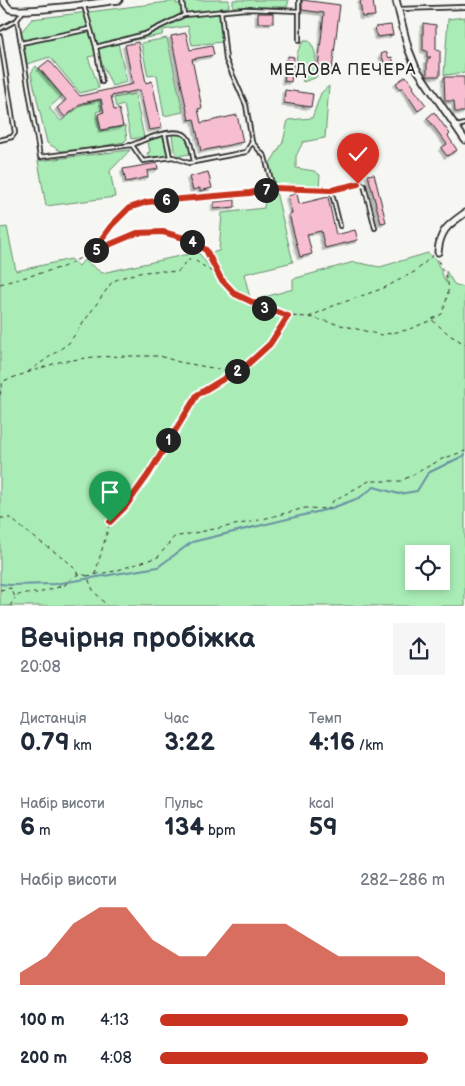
<!DOCTYPE html>
<html lang="uk">
<meta charset="utf-8">
<style>
body{margin:0;font-family:"Balsamiq Sans",sans-serif;background:#f6f6f7;color:#1f2937;height:100vh;display:flex;flex-direction:column;font-size:19px;white-space:nowrap}
*{box-sizing:border-box;margin:0}
p{font-size:16px;color:#747a83}
.icon{flex:none;width:28px;height:28px;fill:none;stroke:currentColor;stroke-width:2;stroke-linecap:round;stroke-linejoin:round}
.map{position:relative;height:606px;overflow:hidden}
.side{display:flex;flex-direction:column;background:#fff;flex:1}
.side>*{flex:none}
.tools{position:absolute;left:405px;top:545px;display:grid;gap:10px}
.tools a{display:grid;place-items:center;width:45px;height:45px;border-radius:0px;background:#fff;box-shadow:0 2px 8px #0003;font-size:25px}
.pin{position:absolute;display:grid;place-items:center;width:42px;height:42px;color:#fff;margin:-51px -21px;border-radius:50% 50% 50% 0;rotate:-45deg;box-shadow:0 0 5px #0007}
.pin .icon{rotate:45deg}
.km{position:absolute;width:25px;height:25px;margin:-12px;border-radius:50%;background:#222;color:#fff;font-size:14px;line-height:25px;text-align:center}
.round{display:grid;place-items:center;flex:none;width:52px;height:52px;border-radius:0px;background:#f6f6f7}
.overview{display:flex;align-items:center;justify-content:space-between;height:85px;padding:0 20px}
h1{font-size:28px;font-weight:700;line-height:38px}
.figures{display:grid;grid-template-columns:repeat(3,1fr);gap:8px;height:85px;padding:5px 20px}
.figures div{display:grid;align-content:center}
.figures b{font-size:25px;font-weight:700}
.figures small{font-size:14px;font-weight:400}
.figures p{font-size:14px}
.chart{height:140px;padding:10px 20px}
.chart p{display:flex;justify-content:space-between}
.chart svg{width:100%;height:90px;margin-top:5px;fill:#c8321e;opacity:.7}
ul{padding:0 20px;list-style:none;font-size:16px}
li{display:grid;grid-template-columns:80px 60px 1fr;align-items:center;height:38px}
li i{height:12px;border-radius:6px;background:#c8321e}
.map>svg:first-child{display:block}
.green{fill:#a9ecb5;stroke:#6a8c70;fill-rule:evenodd}
.lines{fill:none;stroke-linecap:round;stroke-linejoin:round}
.stream{stroke:#6891a3;stroke-width:2}
.building{fill:#f7bed1;stroke:#2b2b2b;filter:url(#shadow)}
.lane-casing{stroke:#2b2b2b;stroke-width:6}
.street-casing{stroke:#2b2b2b;stroke-width:9}
.path{stroke:#2b2b2b;stroke-width:1;stroke-dasharray:4 4;stroke-linecap:butt}
.lane{stroke:#f6f6f2;stroke-width:2.5}
.street{stroke:#f6f6f2;stroke-width:5.5}
.route-casing{stroke:#fff;stroke-width:10}
.route{stroke:#c8321e;stroke-width:6}
.labels{text-anchor:middle;stroke-width:4;stroke-linejoin:round;paint-order:stroke}
.neighbourhood-label{font-size:16px;letter-spacing:1px;fill:#2b2b2b;stroke:#f6f6f2}
</style>
<div class="map">
<svg width="465" height="606" viewBox="0 0 465 606">
<defs>
<filter id="shadow"><feDropShadow dx="-2.5" dy="2.5" stdDeviation="0" flood-color="#0004"/></filter>
</defs>
<rect width="100%" height="100%" fill="#f6f6f2"/>
<filter id="ink" filterUnits="userSpaceOnUse"><feTurbulence type="fractalNoise" baseFrequency=".02" numOctaves="2"/><feDisplacementMap in="SourceGraphic" scale="10" xChannelSelector="R" yChannelSelector="G"/><feConvolveMatrix kernelMatrix="1 2 1 2 8 2 1 2 1" color-interpolation-filters="sRGB"/></filter>
<g filter="url(#ink)">
<g class="green">
<path d="M190,0H229V7L220,8L223,42L192,45L188,26L163,30L162,35L118,43L127,82L112,86L98,55L88,57L99,88L80,93L50,57L27,64L21,32L32,19L176,1V4L184,3V1Z"/>
<path d="M233,0H289L287,7H233Z"/>
<path d="M465,17V73L444,75L448,19Z"/>
<path d="M167,38L183,112L164,116L157,75L148,76L141,43Z"/>
<path d="M304,41H309C321,57 311,61 317,76L315,78L303,82L302,76L296,73L295,67L299,66C293,58 299,47 304,41Z"/>
<path d="M36,66L62,96L49,108L61,121L83,104L100,100L102,110L96,112L100,131L125,126L127,139L124,142L93,148L61,151L47,143L31,73Z"/>
<path d="M329,86L325,138L303,142L296,156V168L314,171L320,175L319,187L308,192L290,186L276,192L293,262L244,274L250,298C228,288 221,274 210,253L219,251L222,213L264,208L269,165L283,142L288,120L312,118L321,93Z"/>
<path d="M135,94L144,137L131,139L124,105L116,107L114,98Z"/>
<path d="M176,132C187,135 193,140 192,152L190,154L178,156L174,150L172,135Z"/>
<path d="M165,136L169,138L172,151L170,156L151,157L148,155L147,153L150,152L148,142L150,140Z"/>
<path d="M130,150L110,171L115,197L46,206L38,161Z"/>
<path d="M7,227L16,271L71,259L79,266L84,260L102,273L198,252L233,296L257,309L254,300L293,289V279L354,262L380,267L428,253L436,260L446,283V271L454,284L465,288V606H0V228ZM414,554H441V581H414Z"/>
</g>
<g class="lines">
<path class="stream" d="M0,584L11,585L55,584L158,567L192,542L329,509L359,498L374,487L399,494L417,491L428,473L465,455"/>
</g>
<g class="building">
<path d="M302,0L340,5L332,69L318,68L324,13L302,10Z"/>
<path d="M360,0H373L375,16L362,17Z"/>
<rect x="258" y="13" width="15" height="10"/>
<path d="M423,23L436,25V50L440,51V76H427V60L431,57H427V51L423,50Z"/>
<path d="M391,25L393,35L377,37L375,27Z"/>
<path d="M186,33L190,50L212,46L214,55L192,59L202,108L198,109L201,123L237,115L243,142L201,151L194,119L189,120L171,36Z"/>
<path d="M138,42L146,83L152,81L162,128L149,130L140,90L111,96L114,110L119,109L123,126L101,130L98,114L104,112L101,99L82,103L65,117L57,108L66,100L39,68L49,60L80,96L133,84L125,45Z"/>
<path d="M386,52L389,58L392,57L396,70L388,73L381,54Z"/>
<path d="M288,56L294,57L291,82L284,81Z"/>
<path d="M406,76L414,87L413,88L426,105L418,111L402,87L400,89L396,83Z"/>
<path d="M444,77H464L465,112H455L454,101H445Z"/>
<path d="M285,90L313,94L311,107L284,103Z"/>
<path d="M434,112L450,134L448,136L457,150L447,156L441,148L447,144L427,118Z"/>
<path d="M157,163L158,169L147,171L148,177L126,182L123,169Z"/>
<path d="M208,172L212,188L200,191V188L193,190L189,177Z"/>
<path d="M374,174L386,222L381,223L368,175Z"/>
<path d="M297,193L299,204L328,197L336,235L355,230L358,240L325,248L321,231L307,234L312,254L300,257L289,214L292,213L288,196Z"/>
<path d="M235,200V207L214,209V202Z"/>
</g>
<g class="lines">
<defs>
<g id="lane">
<path d="M182,0L184,15"/>
<path d="M84,6L96,47L102,82"/>
<path d="M399,9L465,7"/>
<path d="M17,20L40,157L132,145L143,161L173,157L189,163L246,152L252,142L246,105L226,60L221,11"/>
<path d="M0,29L17,20L23,11"/>
<path d="M0,36L15,133L12,137L0,140"/>
<path d="M299,41V0"/>
<path d="M21,43L90,29"/>
<path d="M96,47L145,34L184,15L246,9L299,11"/>
<path d="M457,126L465,124"/>
<path d="M165,134L170,157"/>
<path d="M252,142L265,157L273,188L331,190L359,184L364,185L375,228"/>
<path d="M132,145C143,140 180,124 188,138C192,145 192,154 194,162"/>
<path d="M331,190L340,226"/>
</g>
<g id="street">
<path d="M3,0C5,3 7,7 10,9C22,14 102,2 119,0"/>
<path d="M396,0L408,48L416,68L465,140"/>
<path d="M438,252C440,230 448,225 465,213"/>
</g>
</defs>
<use href="#lane" class="lane-casing"/>
<use href="#street" class="street-casing"/>
<g class="path">
<path d="M93,250C104,236 114,220 128,209C142,198 195,198 214,197C232,196 250,193 267,189"/>
<path d="M0,284L63,267L104,246L137,233L163,232L184,238L206,250L221,279L235,294L263,307L287,316"/>
<path d="M309,317L381,335L407,330L432,320L451,336L465,344"/>
<path d="M432,319L442,314C445,304 451,290 447,279C444,272 439,265 438,257"/>
<path d="M28,372L69,343L112,282C125,275 141,272 155,271C164,270 171,273 179,271L186,261L193,259L221,278"/>
<path d="M0,395L3,381L59,362L93,357L128,356H160L179,362L235,372"/>
<path d="M0,518H11C20,527 31,535 42,543C55,553 69,559 78,574"/>
<path d="M95,574L110,522L125,507L148,475L197,395L248,364L270,344L288,316L309,317L333,306L384,288L416,271L433,255"/>
<path d="M87,576L115,571L158,557L174,537L255,521L305,508L329,509L333,501L369,481H401L442,459L465,451"/>
<path d="M0,590L11,588L15,597L23,593H39L65,585L73,576L82,574L87,576L93,590L107,606"/>
<path d="M10,606L15,598"/>
</g>
<use href="#lane" class="lane"/>
<use href="#street" class="street"/>
</g>
</g>
<g class="lines" filter="url(#ink)">
<defs>
<path id="route" d="M110,522L125,507L148,475L197,395L248,364L270,344L288,316L263,307L235,294L221,279L206,250L184,238L163,232L137,233L92,252L111,226L129,208L147,202L250,193L273,188L331,190L358,184"/>
</defs>
<use href="#route" class="route-casing"/>
<use href="#route" class="route"/>
</g>
<g class="labels">
<g class="neighbourhood-label">
<text x="343" y="75">МЕДОВА ПЕЧЕРА</text>
</g>
</g>
</svg>
<div class="tools">
<a><svg class="icon" aria-label="locate" viewBox="0 0 24 24"><circle cx="12" cy="12" r="6"/><path d="M12 2v4M12 18v4M2 12h4M18 12h4"/></svg></a>
</div>
<div class="pin" style="left:110px;top:522px;background:#1e9e55"><svg class="icon" aria-label="arrive" viewBox="0 0 24 24"><path d="M6 21V4h12l-3 4 3 4H6"/></svg></div>
<div class="pin" style="left:358px;top:184px;background:#d93025"><svg class="icon" aria-label="check" viewBox="0 0 24 24"><path d="M5 12l5 5 9-10"/></svg></div>
<b class="km" style="left:168px;top:440px">1</b>
<b class="km" style="left:237px;top:371px">2</b>
<b class="km" style="left:264px;top:308px">3</b>
<b class="km" style="left:192px;top:242px">4</b>
<b class="km" style="left:96px;top:250px">5</b>
<b class="km" style="left:166px;top:200px">6</b>
<b class="km" style="left:266px;top:190px">7</b>
</div>
<section class="side">
<div class="overview"><div><h1>Вечірня пробіжка</h1><p>20:08</p></div><a class="round"><svg class="icon" aria-label="share" viewBox="0 0 24 24"><path d="M12 15V3M7 8l5-5 5 5M5 13v7h14v-7"/></svg></a></div>
<div class="figures">
<div><p>Дистанція</p><b>0.79<small> km</small></b></div>
<div><p>Час</p><b>3:22</b></div>
<div><p>Темп</p><b>4:16<small> /km</small></b></div>
</div>
<div class="figures">
<div><p>Набір висоти</p><b>6<small> m</small></b></div>
<div><p>Пульс</p><b>134<small> bpm</small></b></div>
<div><p>kcal</p><b>59</b></div>
</div>
<div class="chart"><p><span>Набір висоти</span>282–286 m</p>
<svg viewBox="0 0 160 44" preserveAspectRatio="none"><path d="M0 44V38L10 30L20 14L30 6L40 6L50 22L60 30L70 30L80 14L90 14L100 14L110 22L120 30L130 30L140 30L150 30L160 38V44z"/></svg>
</div>
<ul>
<li><b>100 m</b>4:13<i style="width:87%"></i></li>
<li><b>200 m</b>4:08<i style="width:94%"></i></li>
</ul>
</section>
